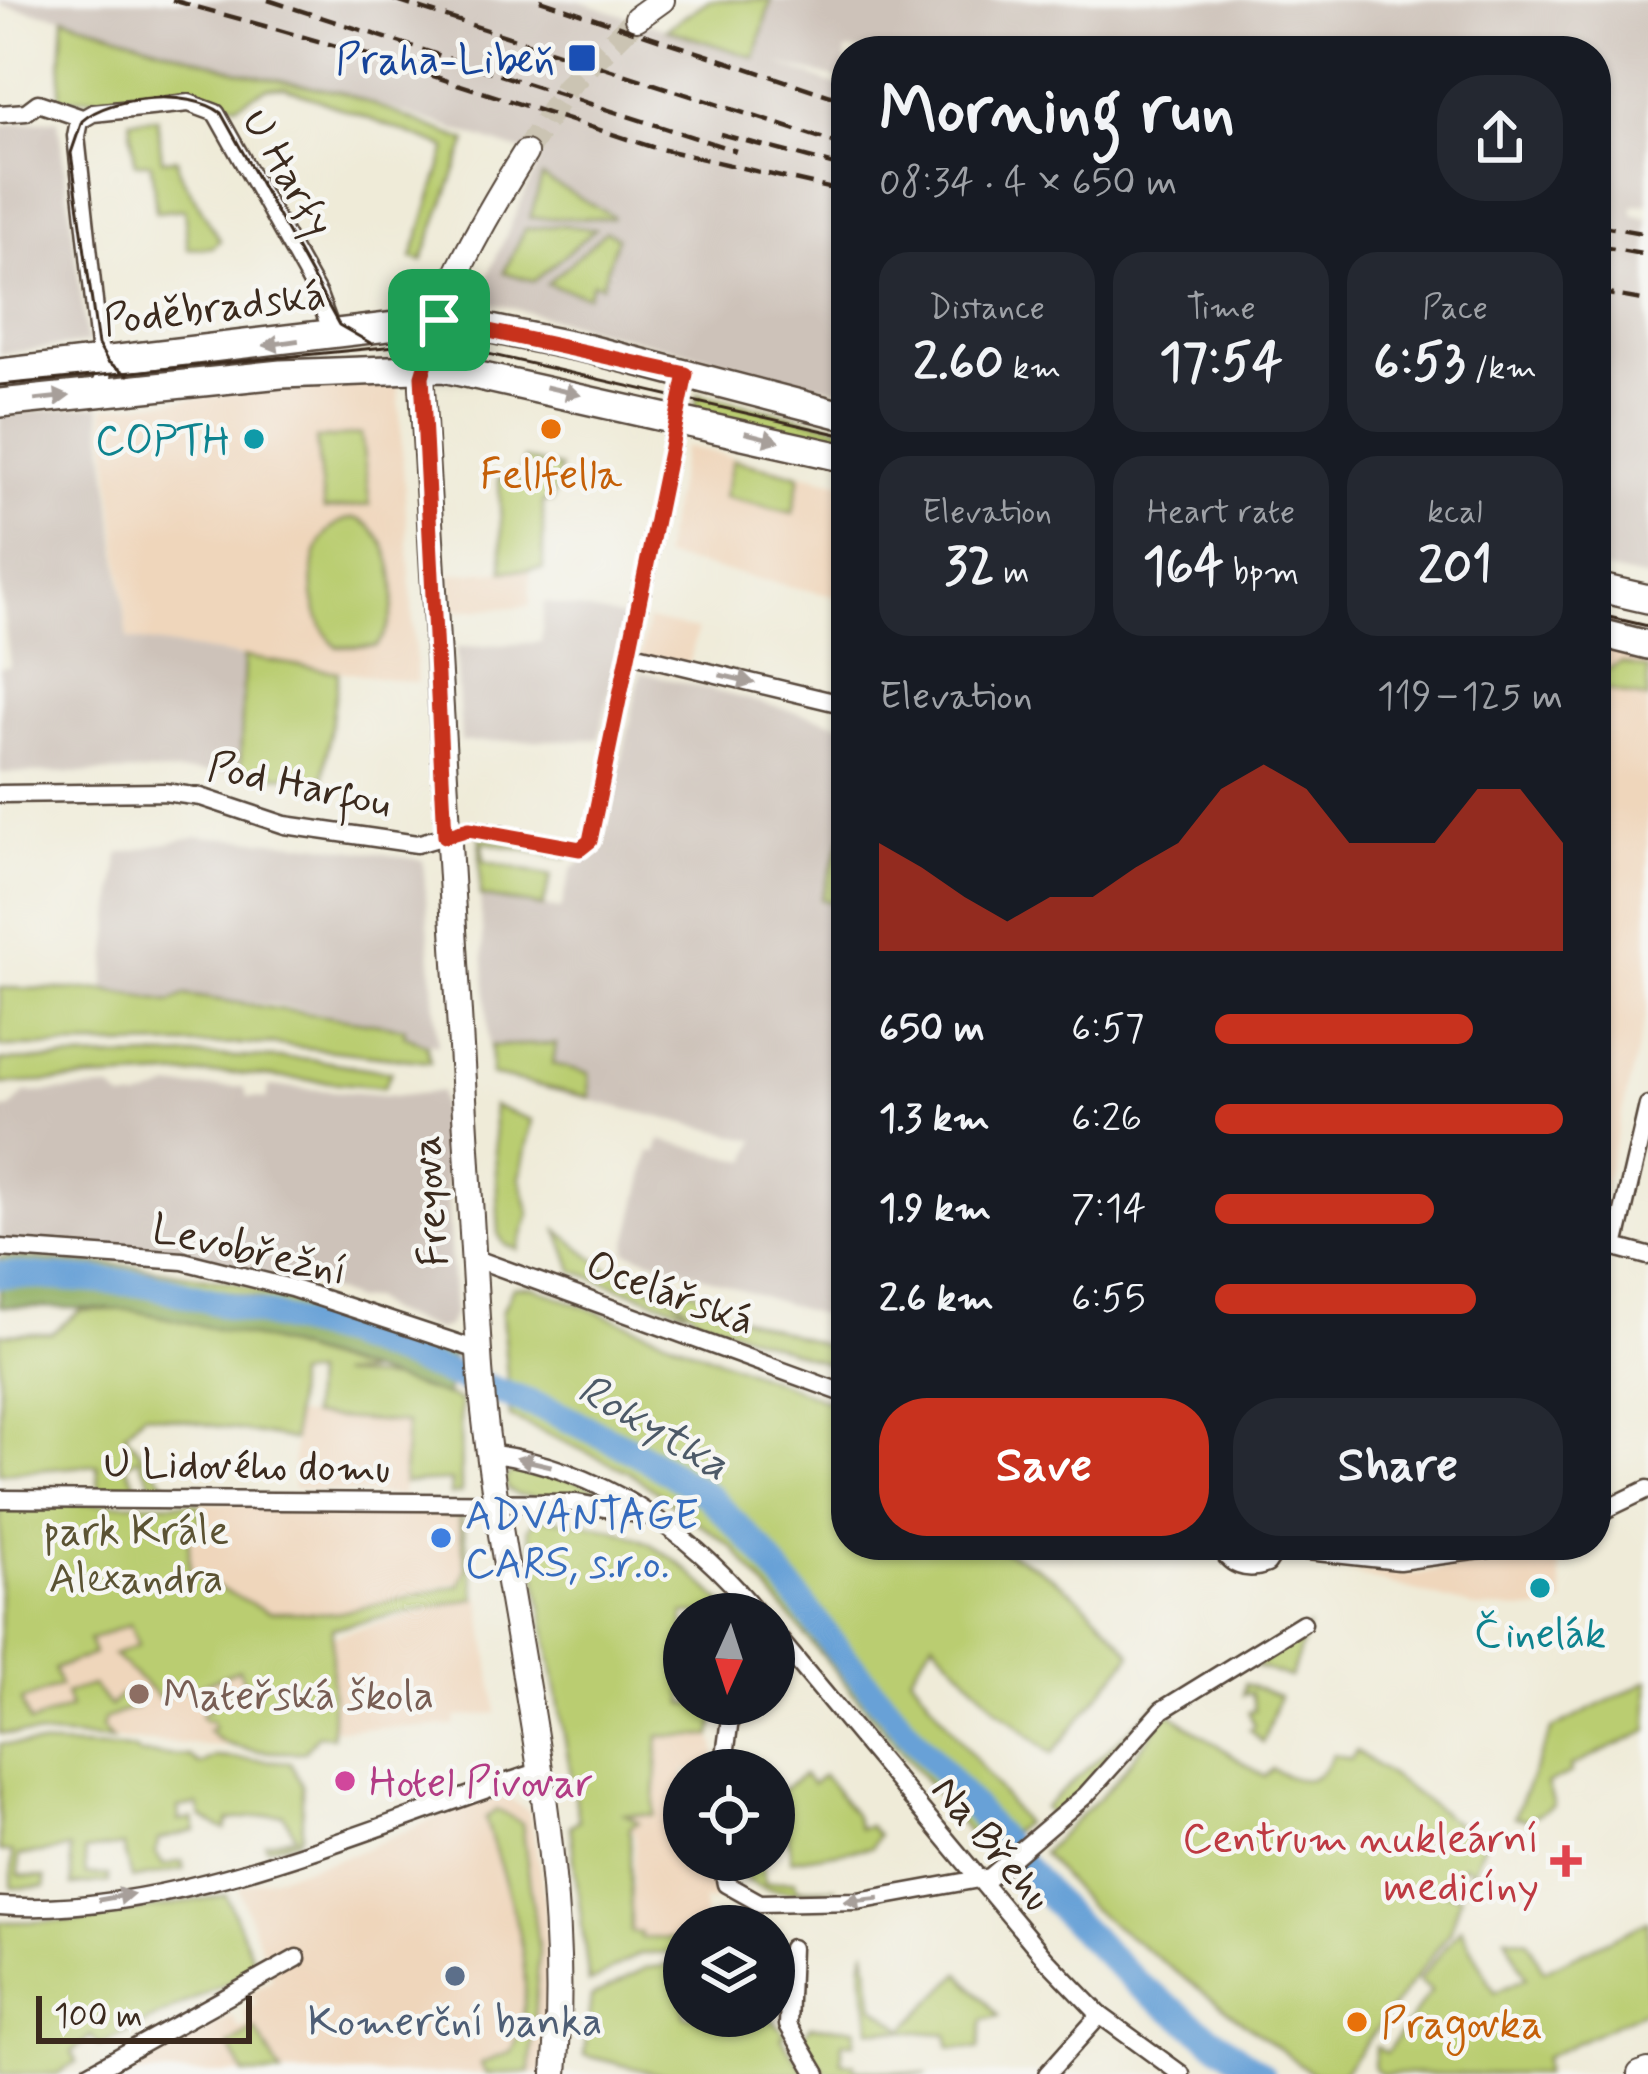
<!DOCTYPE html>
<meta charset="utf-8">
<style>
body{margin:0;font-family:Mynerve,sans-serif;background:#242831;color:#f1f3f6;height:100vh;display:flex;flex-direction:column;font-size:45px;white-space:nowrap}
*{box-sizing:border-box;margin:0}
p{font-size:39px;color:#9ea1a6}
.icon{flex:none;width:66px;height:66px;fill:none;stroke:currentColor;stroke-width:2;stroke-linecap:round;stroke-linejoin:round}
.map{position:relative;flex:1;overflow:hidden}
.details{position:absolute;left:831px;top:36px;width:780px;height:1524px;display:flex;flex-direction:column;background:#171b24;border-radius:48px;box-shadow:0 3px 9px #0004}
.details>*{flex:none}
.needle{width:78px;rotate:183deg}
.buttons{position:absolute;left:663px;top:1593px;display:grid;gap:24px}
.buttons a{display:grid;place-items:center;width:132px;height:132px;border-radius:50%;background:#171b24;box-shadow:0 3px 9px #0004;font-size:60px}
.scale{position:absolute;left:36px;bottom:30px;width:216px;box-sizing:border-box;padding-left:12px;border:6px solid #3b2a1e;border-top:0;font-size:33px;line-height:42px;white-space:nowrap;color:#3b2a1e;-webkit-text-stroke:9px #f6f6f2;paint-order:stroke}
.pin{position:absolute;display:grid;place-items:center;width:102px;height:102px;color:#fff;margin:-51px;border-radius:24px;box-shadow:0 6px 18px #0006}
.round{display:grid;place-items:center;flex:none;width:126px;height:126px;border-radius:48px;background:#242831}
.headline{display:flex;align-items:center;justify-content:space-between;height:204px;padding:0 48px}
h1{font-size:66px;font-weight:700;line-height:90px}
.figures{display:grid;grid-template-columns:repeat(3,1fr);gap:18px;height:204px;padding:12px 48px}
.figures div{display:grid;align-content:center;border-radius:30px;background:#242831;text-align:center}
.figures b{font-size:51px;font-weight:700}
.figures small{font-size:33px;font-weight:400}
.figures p{font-size:33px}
.chart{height:336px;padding:24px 48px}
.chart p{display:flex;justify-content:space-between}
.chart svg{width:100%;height:216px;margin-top:12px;fill:#c8321e;opacity:.7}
.primary-button{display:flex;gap:24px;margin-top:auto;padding:24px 48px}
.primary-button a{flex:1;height:138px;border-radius:48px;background:#c8321e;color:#fff;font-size:48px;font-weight:700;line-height:138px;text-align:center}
.primary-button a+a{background:#242831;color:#f1f3f6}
ul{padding:0 48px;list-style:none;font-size:39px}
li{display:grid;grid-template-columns:192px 144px 1fr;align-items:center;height:90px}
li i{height:30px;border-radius:15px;background:#c8321e}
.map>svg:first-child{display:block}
.built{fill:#efd6bb}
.industrial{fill:#cdc2b9}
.green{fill:#bacd71;stroke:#7a7c48;stroke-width:3}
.forest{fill:#93b063;stroke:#676d40;stroke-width:3}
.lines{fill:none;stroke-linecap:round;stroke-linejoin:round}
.river{stroke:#68a1d7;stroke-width:27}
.secondary-tunnel{stroke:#cbc4b3;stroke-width:24;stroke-dasharray:24 12;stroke-linecap:butt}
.street-casing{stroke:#56473a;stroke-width:21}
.secondary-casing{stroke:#56473a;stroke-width:28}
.primary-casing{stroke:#56473a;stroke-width:32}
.street{stroke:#fff;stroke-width:16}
.secondary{stroke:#fff;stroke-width:24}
.primary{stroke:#fff;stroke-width:27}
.tram{stroke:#3b2a1e;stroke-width:3}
.rail{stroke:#3b2a1e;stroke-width:4.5;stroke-dasharray:18 9;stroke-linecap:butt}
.oneway{fill:#a79f9a}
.route-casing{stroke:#fff;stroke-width:24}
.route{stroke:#c8321e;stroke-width:15}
.transit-dot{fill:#1a4fb4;stroke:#f6f6f2;stroke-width:4.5}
.food-dot{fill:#e8710a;stroke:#f6f6f2;stroke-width:4.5}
.culture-dot{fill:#0f9aa8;stroke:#f6f6f2;stroke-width:4.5}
.shop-dot{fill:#3f7fe0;stroke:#f6f6f2;stroke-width:4.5}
.education-dot{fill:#8d6e63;stroke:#f6f6f2;stroke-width:4.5}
.hotel-dot{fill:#d1479c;stroke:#f6f6f2;stroke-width:4.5}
.health-dot{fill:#e0444e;stroke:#f6f6f2;stroke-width:4.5}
.service-dot{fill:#5c6f8a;stroke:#f6f6f2;stroke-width:4.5}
.labels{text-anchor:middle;stroke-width:9;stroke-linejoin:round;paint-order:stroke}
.transit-label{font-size:42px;fill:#164399;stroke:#f6f6f2;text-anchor:end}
.street-label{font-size:42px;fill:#3b2a1e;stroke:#f6f6f2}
.culture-label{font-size:42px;fill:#0d838f;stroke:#f6f6f2;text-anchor:end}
.food-label{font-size:42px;fill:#c56008;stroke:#f6f6f2}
.shop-label{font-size:42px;fill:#366cbe;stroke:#f6f6f2;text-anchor:start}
.park-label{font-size:42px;fill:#5b5333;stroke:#f6f6f2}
.education-label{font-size:42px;fill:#785e54;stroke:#f6f6f2;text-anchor:start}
.hotel-label{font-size:42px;fill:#b23c85;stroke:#f6f6f2;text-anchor:start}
.health-label{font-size:42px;fill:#be3a42;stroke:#f6f6f2;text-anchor:end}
.service-label{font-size:42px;fill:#4e5e75;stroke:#f6f6f2}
.water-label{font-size:45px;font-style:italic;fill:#4d5a68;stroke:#f6f6f2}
</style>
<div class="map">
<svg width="1648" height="2074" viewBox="0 0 1648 2074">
<rect width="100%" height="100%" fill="#f6f6f2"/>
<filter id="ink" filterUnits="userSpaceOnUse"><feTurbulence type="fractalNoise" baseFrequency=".00833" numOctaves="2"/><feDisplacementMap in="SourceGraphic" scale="24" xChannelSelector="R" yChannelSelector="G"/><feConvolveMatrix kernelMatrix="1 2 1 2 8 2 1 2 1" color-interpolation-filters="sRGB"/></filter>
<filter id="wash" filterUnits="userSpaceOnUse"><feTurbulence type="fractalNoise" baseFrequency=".004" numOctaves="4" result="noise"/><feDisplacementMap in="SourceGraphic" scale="48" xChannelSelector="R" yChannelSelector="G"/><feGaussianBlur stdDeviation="2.7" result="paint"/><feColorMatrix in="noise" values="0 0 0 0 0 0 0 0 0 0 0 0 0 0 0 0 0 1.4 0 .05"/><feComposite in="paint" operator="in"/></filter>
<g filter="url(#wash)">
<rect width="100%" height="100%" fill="#efebd8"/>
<g class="built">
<path d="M392,379L398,386L417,683L128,639L104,407Z"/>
<path d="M684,446L846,483V599L662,557Z"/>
<path d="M530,569V606L453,611L451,574Z"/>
<path d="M648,620L697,630L687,676L638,667Z"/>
<path d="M1596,644L1648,656V1007L1596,1220Z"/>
<path d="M294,1415L406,1423L402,1496L293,1488Z"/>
<path d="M199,1503L443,1510V1515H458L466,1580L337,1613L269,1612L190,1575L188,1527Z"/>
<path d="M1556,1547L1564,1604L1542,1610L1479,1609L1347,1572L1417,1575Z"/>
<path d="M0,1579L272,1646L277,1749L0,1733Z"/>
<path d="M480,1597L497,1713L456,1717L455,1726L332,1729V1636Z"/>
<path d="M659,1736H712L716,1749L715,1770H684V1860H714L713,1902L704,1900V1926H684V1939L641,1938L631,1932L635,1835L623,1813L654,1815Z"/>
<path d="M507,1798L529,1811L544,1894L549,1988L542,2074H121L233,2016L239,2030L249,2026L244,2012L256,2004L249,1993L273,1979L238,1887L351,1855L469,1804Z"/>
</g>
<g class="industrial">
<path d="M0,0H577L755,58L771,0H1648V204L1633,206V215L1648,219V579L1596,568V51H846V81L776,63L846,89V392L487,302L480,293L541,158L344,93L237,71L64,17L0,5Z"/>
<path d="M58,119L87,343L0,354V125Z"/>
<path d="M100,405L128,639L244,657L240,772L0,773V668L10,666L0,583V414Z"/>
<path d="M544,602L625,618L599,739L461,742L456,648L541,642Z"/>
<path d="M641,672L846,725V1324L626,1251L650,1152L657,1153L660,1140L748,1161L756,1140L522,1084L532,1044L489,1045L480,896L561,909L572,869L603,844Z"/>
<path d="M197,836L316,844L423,860L438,1045L415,1041L403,1035L405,1028L270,1004L184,997L170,1002L104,990L119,854Z"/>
<path d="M269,1086L399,1096L441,1091L454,1313L447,1327L437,1330L386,1311L371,1299L354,1300L295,1276H274L167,1247L120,1251L0,1242V1109L11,1108L25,1093L110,1089L123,1100H140L171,1088L244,1087L248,1097L266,1099Z"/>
</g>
<g class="green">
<path d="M709,0H771L755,58L666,29Z"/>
<path d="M64,17L237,71L344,93L467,141L422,261L412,258L447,148L285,87L267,88L237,104L182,95L59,99Z"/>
<path d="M157,118L162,160L177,159L179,172L220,240L213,247L188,249L184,209L156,212L151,163H135L130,120Z"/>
<path d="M542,177L613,216L612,218H530Z"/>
<path d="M562,225L595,229L534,281L504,272L525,229Z"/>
<path d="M606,231L617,237L602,285L592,282L588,296L547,284Z"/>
<path d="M698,394L846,428V449L694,414Z"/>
<path d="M361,434L370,505L324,510L316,439Z"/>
<path d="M524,459L560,468L552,502L543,501V569L503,571L499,478L519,481Z"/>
<path d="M733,460L800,475L793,513L724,497Z"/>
<path d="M354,518C399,531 406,615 376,646L337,647C304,618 299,526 354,518Z"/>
<path d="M244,657L339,672L323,779L240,772Z"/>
<path d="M1621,663L1648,669V699L1601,688L1604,671Z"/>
<path d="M846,824V865L837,904L821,899Z"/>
<path d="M480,836L568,854L566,858L483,842L484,861L551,876L543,907L480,896Z"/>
<path d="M0,988L104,990L170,1002L185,995L405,1028L404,1035L427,1045L430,1062L273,1044L0,1047Z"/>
<path d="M556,1044L553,1064L589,1073L590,1097L491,1075V1046Z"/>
<path d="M200,1056L309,1059L391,1072L384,1087L232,1073L0,1084V1061Z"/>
<path d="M493,1106L532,1120L520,1178L530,1214L518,1250L504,1244L499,1235Z"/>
<path d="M558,1230L609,1270L672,1296L686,1311L574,1271Z"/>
<path d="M0,1257L140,1267L236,1283L451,1355V1370L256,1298L137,1273L0,1268Z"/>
<path d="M622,1274L673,1291L676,1285L707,1295L705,1305L846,1353V1360L832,1366L696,1316L673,1295Z"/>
<path d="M513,1287H533L846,1408V1545C888,1545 934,1539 976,1545C1038,1553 1095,1608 1132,1654L1052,1754L1000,1711L933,1640L911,1675L1024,1823L985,1852L733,1548L629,1472L510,1417L502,1312Z"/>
<path d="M132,1309L269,1341L367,1373L337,1375L409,1381L460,1401L461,1493L450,1495L451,1481L403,1483L406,1423L310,1416L312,1374L295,1376L293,1440L144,1413L125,1433L168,1487H154L138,1458L126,1465L138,1488L99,1489L97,1465L0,1473V1334L52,1333L80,1311Z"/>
<path d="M516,1467C549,1472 590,1479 615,1503L517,1495L507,1489L505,1479Z"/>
<path d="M199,1503L200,1527H188L190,1574L269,1612L337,1613L460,1585L466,1569L458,1516L445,1517L443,1510L461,1512L476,1598L332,1628V1736L317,1735L304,1752C278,1753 225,1753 208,1730L214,1728L211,1720L205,1721L201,1714L210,1710L208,1704L247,1690L239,1669L190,1690L176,1686L177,1692L160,1698L113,1655L138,1646L130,1624L89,1640L94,1654L54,1669L60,1686L21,1701L30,1723L70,1708L65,1694L92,1685L110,1706L122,1694L136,1707L104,1719L101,1728L112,1740L0,1733V1504Z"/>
<path d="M538,1518C636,1525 665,1544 733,1614H684V1704H717L712,1736H659L654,1815L625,1814L638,1822L630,1827L631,1932L641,1933V1938L684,1939V1953L639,1954L589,1983L570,1826L579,1820L528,1528Z"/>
<path d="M1307,1629L1290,1678L1255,1666Z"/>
<path d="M1648,1681V1731L1570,1767L1571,1773L1547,1784L1554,1805L1527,1820L1514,1817L1552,1729Z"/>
<path d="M1245,1684L1279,1696L1263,1743L1249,1729L1254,1726L1249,1712L1255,1710L1251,1693L1243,1695Z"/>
<path d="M1161,1701L1087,1787L1052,1816L1044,1808Z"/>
<path d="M1168,1712L1265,1777L1273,1769C1300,1785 1319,1785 1333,1754L1351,1759L1356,1751L1484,1843L1466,1889L1461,1885L1472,1870L1464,1864L1445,1892L1461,1896L1450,1932L1342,2074H1313L1088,1906L1042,1853L1114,1783Z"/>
<path d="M0,1744L133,1749L139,1754L189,1756L200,1765L215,1757L290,1762L302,1785V1834L298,1840L267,1848L265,1843L296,1836L283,1814L229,1820L225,1830L201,1817L198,1805L178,1808L179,1821L193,1819L196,1831L158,1840L156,1853L163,1865L182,1861L184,1869L131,1879L123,1846L84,1851L86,1875H108L109,1882L72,1886L70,1849L18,1856L19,1875L45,1878V1887L12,1888V1853L0,1851Z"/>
<path d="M803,1775L812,1784L823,1775L854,1814L859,1828L869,1826L878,1836L872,1847L791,1860L785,1815L774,1796Z"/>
<path d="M497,1810L522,1823L539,1954L530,2072L486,2074L480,2064L512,2052C546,1982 506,1889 485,1818Z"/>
<path d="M739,1860H761L765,1883L795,1881L797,1889L836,1888C808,1892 760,1897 740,1874Z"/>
<path d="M226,1895L257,1968L99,2046L91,2036L72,2052L77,2061L57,2074H0V1922L80,1921Z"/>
<path d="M1648,1921V2009L1544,2058V2074H1381L1374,2068L1375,2046L1386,2053L1431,1991L1418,1981L1461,1928L1495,1992L1526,1978L1505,1936L1528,1940L1543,1971Z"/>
<path d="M866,1951L874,2006L904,2029L960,1973L999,2016L983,2020L979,2049L950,2048L947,2034L870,2029C871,2001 856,1973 866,1951Z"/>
<path d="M684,1964V2016H768L785,2033L781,2038L807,2074H658L584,2055L591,1997L646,1968Z"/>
<path d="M811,2026L856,2028L855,2042H842L841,2062L854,2063V2069L928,2074H827L805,2045L804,2034Z"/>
<path d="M256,2029V2030L282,2074H244L229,2045Z"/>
</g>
<path class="forest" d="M0,1268L137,1273L256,1298L451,1370L446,1396L269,1341L132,1310L0,1306Z"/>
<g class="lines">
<path class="river" d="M0,1274L147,1284L345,1335L551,1411L631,1449L708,1496L761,1550L836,1648L1062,1911L1140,1986L1261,2074"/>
</g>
</g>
<g filter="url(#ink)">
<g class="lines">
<path class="secondary-tunnel" d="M525,153L566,88L637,18"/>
<defs>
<g id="street">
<path d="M0,114L26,112L38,103L82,118"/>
<path d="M104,393L76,136L79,121L93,113L189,103L216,113L318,295L333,335"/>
<path d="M629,653L846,705"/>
<path d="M0,794L164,792L201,797L285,825L417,844L469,829L580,849L590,841L686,374"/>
<path d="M1648,1105L1615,1247L1648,1256"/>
<path d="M0,1248L183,1261L291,1288L478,1350"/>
<path d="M471,1257L846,1394"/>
<path d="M487,1453C597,1467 689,1529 758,1614"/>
<path d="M0,1499L577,1503L653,1517"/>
<path d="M1596,1514L1648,1489"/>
<path d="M1220,1545C1228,1566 1247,1572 1267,1564L1280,1545"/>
<path d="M1280,1548L1399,1561L1517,1545"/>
<path d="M774,1633L1045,1958L1100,2015L1181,2074"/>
<path d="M723,1770L732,1704"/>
<path d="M721,1860L726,1884L760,1903L858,1901L990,1877L1086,1795L1162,1710L1303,1623"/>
<path d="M0,1906C174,1919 375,1824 538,1772"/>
<path d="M791,1948L788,2025L817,2074"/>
<path d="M88,2074L297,1958"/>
<path d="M1047,2074L1100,2015"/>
</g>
<g id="secondary">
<path d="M637,18L662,0"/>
<path d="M525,153C490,209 422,322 422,387L480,1369C499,1604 576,1837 555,2074"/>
<path d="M1640,2074L1648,2071"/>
</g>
<g id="primary">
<path d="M0,373L447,320L589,349L846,416"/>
<path d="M0,403L281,374L443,368L846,458"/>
<path d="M1596,587L1648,599"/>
<path d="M1596,632L1648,645"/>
</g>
</defs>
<use href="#street" class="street-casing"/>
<use href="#secondary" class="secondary-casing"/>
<use href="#primary" class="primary-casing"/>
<use href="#street" class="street"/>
<use href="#secondary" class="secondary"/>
<use href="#primary" class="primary"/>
<g class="tram">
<path d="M128,375L108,362L98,345L71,153L82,121C111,95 191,89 221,113L339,325L372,344"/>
<path d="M0,385L436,342L846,436"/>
<path d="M1596,614L1648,626"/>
</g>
<g class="rail">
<path d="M172,0L368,55L652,147L846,192"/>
<path d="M268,0L736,151"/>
<path d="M394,0L846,146"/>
<path d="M540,0L846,101"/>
<path d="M720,134L846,168"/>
<path d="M1596,225L1648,234"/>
<path d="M1596,246L1648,255"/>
<path d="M1596,292L1648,301"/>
</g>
</g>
<defs><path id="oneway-solid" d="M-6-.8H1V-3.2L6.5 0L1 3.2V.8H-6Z" transform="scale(3)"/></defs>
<g class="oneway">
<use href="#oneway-solid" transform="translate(281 343) rotate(172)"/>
<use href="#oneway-solid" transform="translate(563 391) rotate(13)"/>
<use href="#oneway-solid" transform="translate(52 398) rotate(-6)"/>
<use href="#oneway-solid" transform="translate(762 437) rotate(14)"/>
<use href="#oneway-solid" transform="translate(737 679) rotate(13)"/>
<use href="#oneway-solid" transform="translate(534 1462) rotate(-167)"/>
<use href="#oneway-solid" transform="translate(116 1897) rotate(-10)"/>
<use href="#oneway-solid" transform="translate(862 1900) rotate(174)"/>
</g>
</g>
<g class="lines" filter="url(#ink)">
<defs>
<path id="route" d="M439,320L686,374L590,841L580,849L469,829L445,836L422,376Z"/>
</defs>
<use href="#route" class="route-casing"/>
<use href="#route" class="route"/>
</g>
<rect class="transit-dot" x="567" y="43" width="30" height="30" rx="6"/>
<g class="food-dot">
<circle cx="551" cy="429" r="12"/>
<circle cx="1357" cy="2022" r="12"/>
</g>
<g class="culture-dot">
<circle cx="254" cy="439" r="12"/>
<circle cx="1540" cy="1588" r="12"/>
</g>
<circle class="shop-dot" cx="441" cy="1538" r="12"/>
<circle class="education-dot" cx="139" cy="1694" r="12"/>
<circle class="hotel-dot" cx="345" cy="1781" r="12"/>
<path class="health-dot" d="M1560 1843h12v12h12v12h-12v12h-12v-12h-12v-12h12z"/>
<circle class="service-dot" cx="455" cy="1976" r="12"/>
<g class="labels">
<g class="transit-label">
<text x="555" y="73">Praha-Libeň</text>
</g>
<g class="street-label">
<text transform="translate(289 172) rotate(60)" y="15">U Harfy</text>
<text transform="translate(214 306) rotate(-7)" y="15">Poděbradská</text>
<text transform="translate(300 783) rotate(12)" y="15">Pod Harfou</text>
<text transform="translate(428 1201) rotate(-94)" y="15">Freyova</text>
<text transform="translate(250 1248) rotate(13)" y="15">Levobřežní</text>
<text transform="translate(671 1291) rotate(20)" y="15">Ocelářská</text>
<text transform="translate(247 1464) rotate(1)" y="15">U Lidového domu</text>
<text transform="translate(993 1842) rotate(50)" y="15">Na Břehu</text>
</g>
<g class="culture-label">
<text x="230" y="454">COPTH</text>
<text x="1540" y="1647" text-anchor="middle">Činelák</text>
</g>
<g class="food-label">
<text x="551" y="488">Fellfella</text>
<text x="1381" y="2037" text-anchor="start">Pragovka</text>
</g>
<g class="shop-label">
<text x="465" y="1529">ADVANTAGE<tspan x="465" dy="48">CARS, s.r.o.</tspan></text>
</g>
<g class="park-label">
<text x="136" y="1544">park Krále<tspan x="136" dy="48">Alexandra</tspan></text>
</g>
<g class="education-label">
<text x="163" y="1709">Mateřská škola</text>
</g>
<g class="hotel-label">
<text x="369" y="1796">Hotel Pivovar</text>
</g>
<g class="health-label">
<text x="1539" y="1852">Centrum nukleární<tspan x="1539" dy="48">medicíny</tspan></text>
</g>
<g class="service-label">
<text x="455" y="2035">Komerční banka</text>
</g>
<g class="water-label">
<text transform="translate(655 1425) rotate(30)" y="16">Rokytka</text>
</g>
</g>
</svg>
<div class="buttons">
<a><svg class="needle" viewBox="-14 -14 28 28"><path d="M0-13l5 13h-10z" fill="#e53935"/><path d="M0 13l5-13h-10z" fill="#9ea1a6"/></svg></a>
<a><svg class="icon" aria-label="locate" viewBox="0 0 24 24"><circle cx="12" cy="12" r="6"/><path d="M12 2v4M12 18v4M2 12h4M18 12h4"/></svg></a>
<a><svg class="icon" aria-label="layers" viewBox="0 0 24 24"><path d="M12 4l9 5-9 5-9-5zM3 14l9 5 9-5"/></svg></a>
</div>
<div class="scale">100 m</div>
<div class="pin" style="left:439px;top:320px;background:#1e9e55"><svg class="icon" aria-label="arrive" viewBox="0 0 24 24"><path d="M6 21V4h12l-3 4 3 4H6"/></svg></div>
<section class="details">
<div class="headline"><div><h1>Morning run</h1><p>08:34 · 4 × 650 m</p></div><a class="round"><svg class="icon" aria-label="share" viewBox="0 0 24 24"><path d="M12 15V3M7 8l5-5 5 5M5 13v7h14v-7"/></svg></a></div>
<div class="figures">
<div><p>Distance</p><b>2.60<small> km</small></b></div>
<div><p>Time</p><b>17:54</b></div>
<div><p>Pace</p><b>6:53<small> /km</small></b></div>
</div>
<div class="figures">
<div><p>Elevation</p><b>32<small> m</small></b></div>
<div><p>Heart rate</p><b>164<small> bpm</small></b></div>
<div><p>kcal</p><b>201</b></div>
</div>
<div class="chart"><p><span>Elevation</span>119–125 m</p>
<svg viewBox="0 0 160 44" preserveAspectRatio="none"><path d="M0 44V22L10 27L20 33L30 38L40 33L50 33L60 27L70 22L80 11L90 6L100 11L110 22L120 22L130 22L140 11L150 11L160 22V44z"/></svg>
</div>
<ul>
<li><b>650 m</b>6:57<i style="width:74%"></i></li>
<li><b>1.3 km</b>6:26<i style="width:100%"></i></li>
<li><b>1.9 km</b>7:14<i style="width:63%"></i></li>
<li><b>2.6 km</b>6:55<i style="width:75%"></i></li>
</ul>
<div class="primary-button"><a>Save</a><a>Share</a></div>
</section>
</div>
